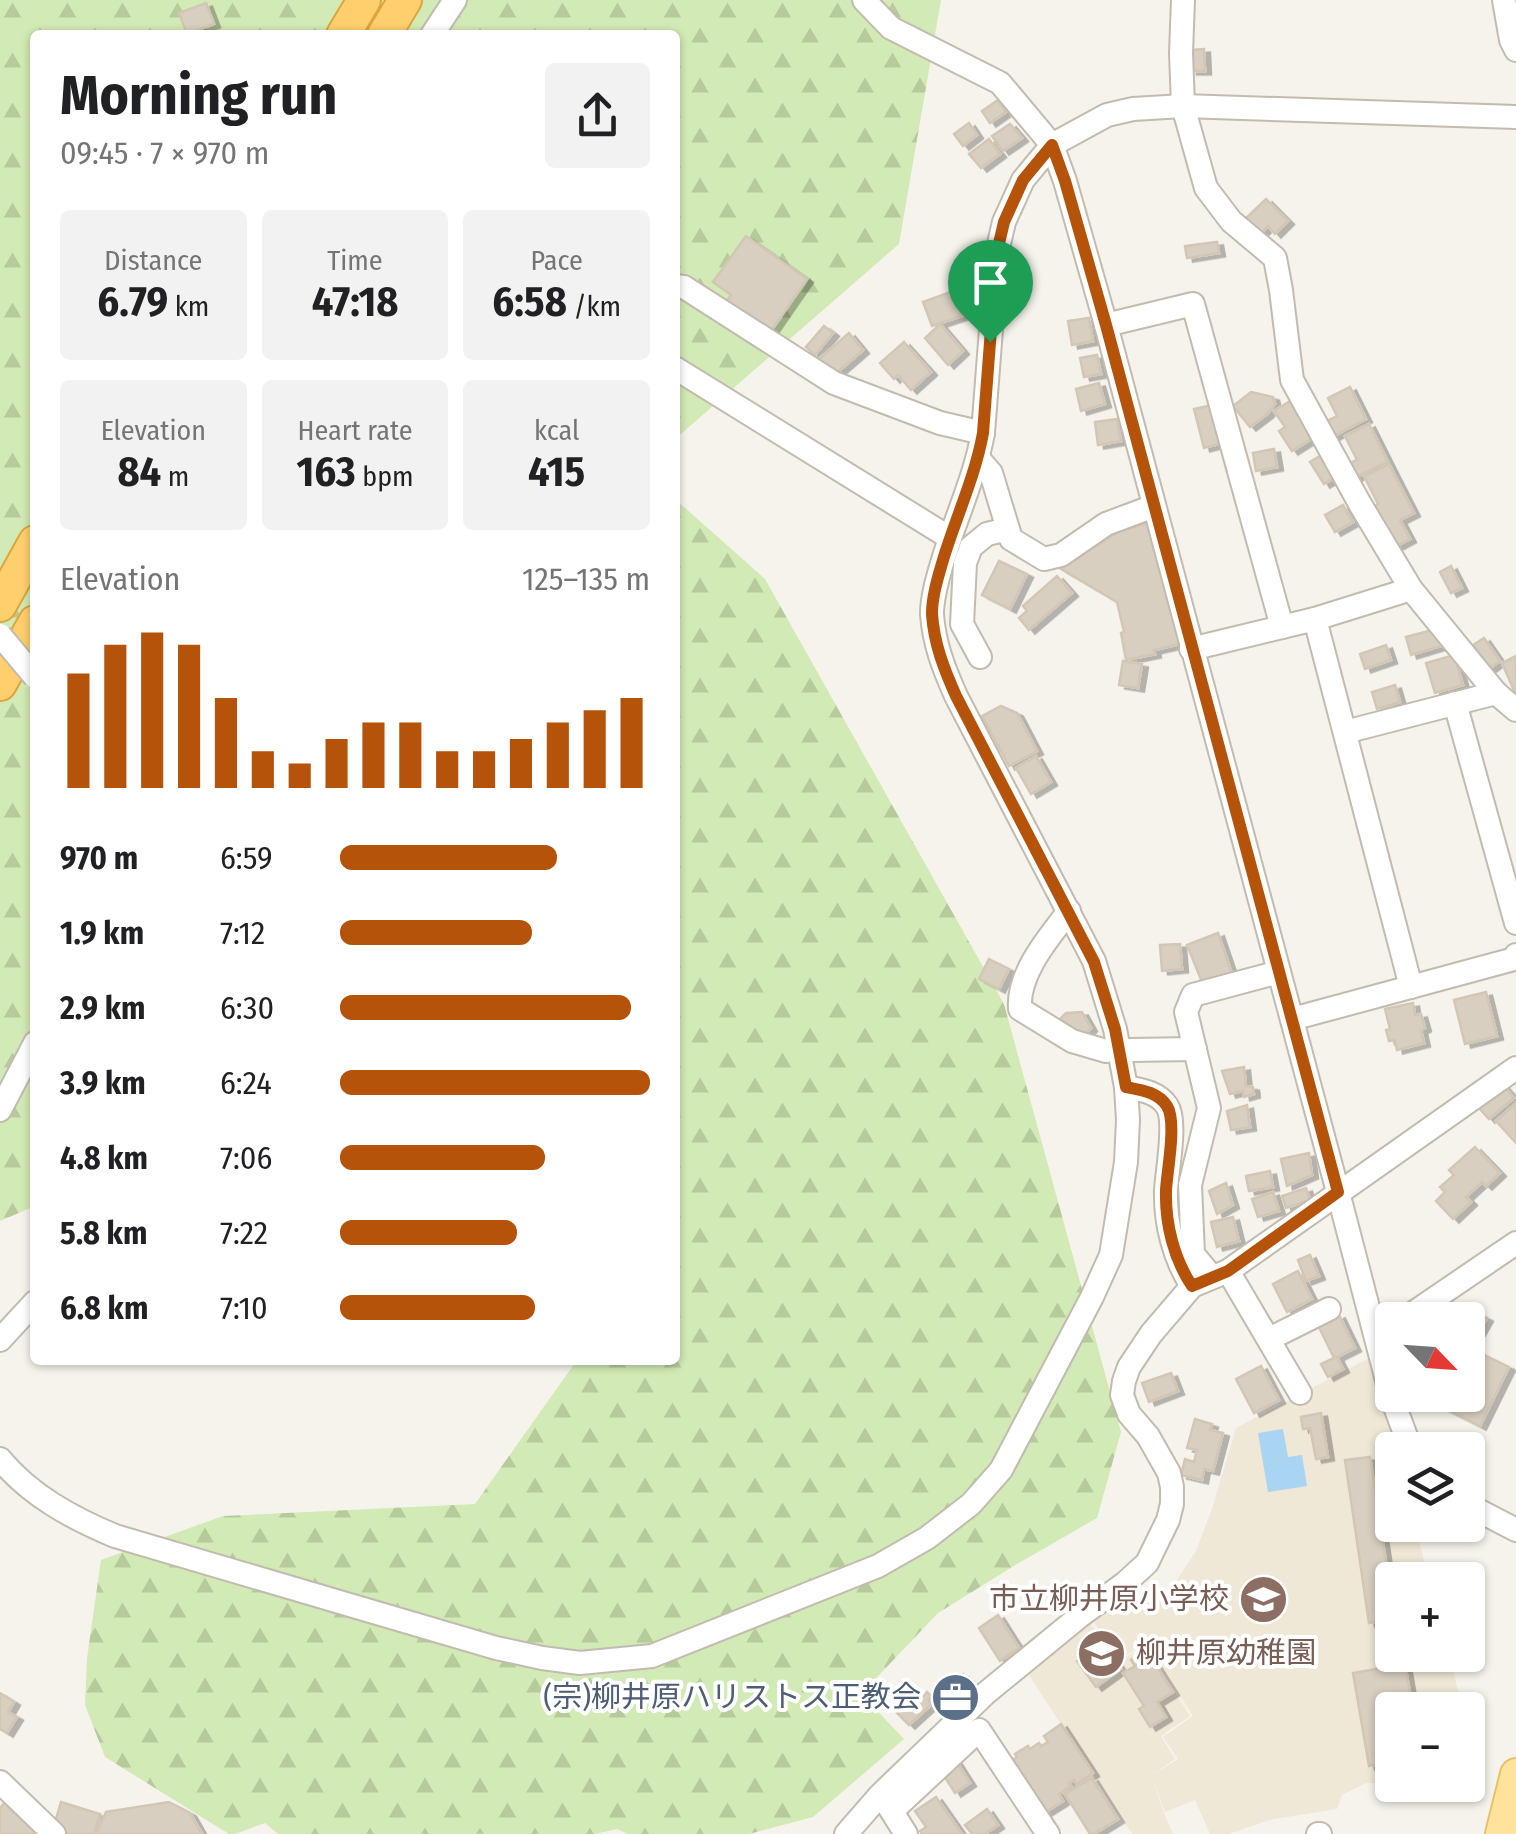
<!DOCTYPE html>
<meta charset="utf-8">
<style>
body{margin:0;font-family:"Fira Sans Condensed","Noto Sans JP",sans-serif;background:#f2f2f2;color:#202124;height:100vh;display:flex;flex-direction:column;font-size:38px;white-space:nowrap}
*{box-sizing:border-box;margin:0}
p{font-size:32px;color:#757577}
.icon{flex:none;width:55px;height:55px;fill:none;stroke:currentColor;stroke-width:2;stroke-linecap:round;stroke-linejoin:round}
.map{position:relative;flex:1;overflow:hidden}
.sheet{position:absolute;left:30px;top:30px;width:650px;height:1335px;display:flex;flex-direction:column;background:#fff;border-radius:10px;box-shadow:0 2px 8px #0004}
.sheet>*{flex:none}
.needle{width:65px;rotate:115deg}
.controls{position:absolute;left:1375px;top:1302px;display:grid;gap:20px}
.controls a{display:grid;place-items:center;width:110px;height:110px;border-radius:10px;background:#fff;box-shadow:0 2px 8px #0004;font-size:50px}
.pin{position:absolute;display:grid;place-items:center;width:85px;height:85px;color:#fff;margin:-102px -42px;border-radius:50% 50% 50% 0;rotate:-45deg;box-shadow:0 0 10px #0007}
.pin .icon{rotate:45deg}
.round{display:grid;place-items:center;flex:none;width:105px;height:105px;border-radius:10px;background:#f2f2f2}
.overview{display:flex;align-items:center;justify-content:space-between;height:170px;padding:0 30px}
h1{font-size:55px;font-weight:700;line-height:75px}
.metrics{display:grid;grid-template-columns:repeat(3,1fr);gap:15px;height:170px;padding:10px 30px}
.metrics div{display:grid;align-content:center;border-radius:10px;background:#f2f2f2;text-align:center}
.metrics b{font-size:42px;font-weight:700}
.metrics small{font-size:28px;font-weight:400}
.metrics p{font-size:28px}
.chart{height:280px;padding:20px 30px}
.chart p{display:flex;justify-content:space-between}
.chart svg{width:100%;height:180px;margin-top:10px;stroke:#b45309;stroke-width:6}
ul{padding:0 30px;list-style:none;font-size:32px}
li{display:grid;grid-template-columns:160px 120px 1fr;align-items:center;height:75px}
li i{height:25px;border-radius:12px;background:#b45309}
.map>svg:first-child{display:block}
.education{fill:#efe8d6}
.forest{fill:url(#forest-firs)}
.water{fill:#a9d4f2}
.building{fill:#d8cfc1;stroke:#d3c7b4;stroke-width:2.5;filter:url(#shadow)}
.lines{fill:none;stroke-linecap:round;stroke-linejoin:round}
.minor-casing{stroke:#c2bbae;stroke-width:26}
.major-casing{stroke:#e6c16a;stroke-width:34}
.highway-casing{stroke:#e0a43c;stroke-width:36}
.minor{stroke:#fff;stroke-width:22}
.major{stroke:#ffe39c;stroke-width:30}
.highway{stroke:#ffcf6e;stroke-width:32}
.minor-bridge-casing{stroke:#c2bbae;stroke-width:26;stroke-linecap:butt}
.minor-bridge{stroke:#fff;stroke-width:22}
.route-casing{stroke:#fff;stroke-width:20}
.route{stroke:#b45309;stroke-width:12}
.labels{text-anchor:middle;stroke-width:8;stroke-linejoin:round;paint-order:stroke}
.education-label{font-size:30px;fill:#785e54;stroke:#fff;text-anchor:end}
.service-label{font-size:30px;fill:#4e5e75;stroke:#fff;text-anchor:end}
</style>
<div class="map">
<svg width="1516" height="1834" viewBox="0 0 1516 1834">
<defs>
<pattern id="forest-firs" width="22" height="20" patternUnits="userSpaceOnUse" patternTransform="scale(2.5)"><rect width="22" height="20" fill="#d2eab5"/><path d="M5 1l3.5 6h-7zM16 11l3.5 6h-7z" fill="#b6ca9c"/></pattern>
<filter id="shadow"><feDropShadow dx="6" dy="3.5" stdDeviation="0" flood-color="#0004"/></filter>
</defs>
<rect width="100%" height="100%" fill="#f6f3ec"/>
<path class="education" d="M1371,1357L1396,1450H1392V1525H1415L1429,1580H1392V1655H1449L1463,1710H1392V1784L1366,1783L1342,1795L1337,1809L1269,1820L1229,1834H1210L1195,1800L1165,1812L1152,1777L1164,1813L1173,1834H1132L1027,1672L1088,1620L1117,1662L1146,1646L1190,1716L1161,1736L1175,1759L1151,1776L1178,1759L1163,1737L1193,1716L1146,1643L1119,1660L1091,1618L1110,1603L1162,1595L1173,1586L1196,1551L1212,1509L1236,1428Z"/>
<g class="forest">
<path d="M0,0H941L899,244L675,439V35H35V1206L0,1221Z"/>
<path d="M675,499L765,579L1004,1004L1121,1432L1097,1518L1017,1564L938,1613L861,1694L904,1739L813,1817L749,1834H628L617,1829L595,1834H278L265,1823L235,1834H229L105,1757L85,1705L87,1658L101,1560L223,1516L475,1504L577,1360H675Z"/>
</g>
<path class="water" d="M1283,1429L1288,1457L1302,1455L1307,1486L1268,1492L1258,1433Z"/>
<g class="building">
<path d="M206,3L214,24L187,34L179,13Z"/>
<path d="M1204,49L1205,71H1191L1190,50Z"/>
<path d="M998,100L1006,112L990,123L982,111Z"/>
<path d="M969,123L977,135L963,146L954,134Z"/>
<path d="M1010,124L1022,138L1003,151L992,136Z"/>
<path d="M989,139L1000,154L981,168L969,154Z"/>
<path d="M1266,199L1288,221L1275,234L1268,226L1257,237L1242,222Z"/>
<path d="M746,236L807,279L769,334L725,303L731,295L713,282Z"/>
<path d="M1217,242L1219,253L1187,258L1185,246Z"/>
<path d="M953,291L962,316L932,326L923,302Z"/>
<path d="M1089,318L1093,341L1072,345L1068,321Z"/>
<path d="M940,324L963,351L948,365L925,338Z"/>
<path d="M824,326L833,333L815,355L806,347Z"/>
<path d="M849,333L863,350L833,376L819,359Z"/>
<path d="M904,342L931,372L911,390L898,375L894,379L880,363Z"/>
<path d="M1097,355L1101,374L1084,377L1080,358Z"/>
<path d="M1099,383L1105,404L1081,411L1076,389Z"/>
<path d="M1350,387L1366,419L1332,437L1325,422L1337,416L1328,398Z"/>
<path d="M1251,392L1273,397L1275,404L1267,414L1250,427L1233,406Z"/>
<path d="M1295,398L1319,434L1292,451L1279,431L1285,427L1274,411Z"/>
<path d="M1213,405L1222,443L1204,448L1194,409Z"/>
<path d="M1117,419L1121,441L1098,445L1095,422Z"/>
<path d="M1369,424L1388,462L1354,478L1348,464L1357,460L1345,436Z"/>
<path d="M1274,449L1277,467L1256,471L1253,453Z"/>
<path d="M1325,453L1339,475L1324,484L1310,462Z"/>
<path d="M1389,464L1414,513L1400,520L1410,539L1389,550L1368,510L1378,504L1364,476Z"/>
<path d="M1343,505L1353,522L1335,532L1325,515Z"/>
<path d="M1153,522L1184,643L1154,650L1155,654L1126,660L1121,633L1124,632L1117,602L1061,569L1119,531Z"/>
<path d="M999,561L1027,574L1010,609L982,595Z"/>
<path d="M1451,566L1462,588L1451,593L1440,572Z"/>
<path d="M1057,576L1072,593L1029,630L1019,618L1027,611L1023,606Z"/>
<path d="M1436,629L1441,646L1411,655L1406,637Z"/>
<path d="M1484,638L1500,661L1489,669L1473,645Z"/>
<path d="M1386,645L1391,660L1365,669L1360,654Z"/>
<path d="M1454,655L1463,685L1435,693L1426,663Z"/>
<path d="M1516,656V695L1502,663Z"/>
<path d="M1123,661L1142,664L1138,688L1119,685Z"/>
<path d="M1395,685L1400,702L1377,709L1372,692Z"/>
<path d="M1001,706L1017,713L1037,751L1009,766L982,716Z"/>
<path d="M1036,756L1051,782L1031,794L1016,768Z"/>
<path d="M1218,933L1232,974L1202,982L1187,945Z"/>
<path d="M1180,944L1182,969L1162,971L1160,945Z"/>
<path d="M989,959L1009,969L999,989L979,979Z"/>
<path d="M1486,992L1497,1036L1465,1044L1454,1000Z"/>
<path d="M1413,1003L1415,1015L1421,1014L1425,1028L1421,1030L1424,1043L1397,1050L1395,1040L1389,1041L1386,1030L1390,1029L1385,1009Z"/>
<path d="M1082,1012L1091,1028L1077,1042L1057,1022L1066,1013Z"/>
<path d="M1244,1067L1246,1086L1253,1087L1254,1094L1244,1097L1243,1091L1230,1094L1222,1071Z"/>
<path d="M1503,1085L1514,1098L1489,1119L1477,1106Z"/>
<path d="M1516,1103V1143L1496,1121Z"/>
<path d="M1247,1105L1250,1127L1231,1130L1227,1111Z"/>
<path d="M1475,1147L1500,1173L1486,1186L1482,1182L1466,1197L1471,1202L1453,1219L1436,1201L1445,1192L1440,1187L1454,1175L1449,1170Z"/>
<path d="M1309,1153L1312,1175L1287,1186L1281,1159Z"/>
<path d="M1270,1171L1273,1187L1249,1191L1246,1176Z"/>
<path d="M1226,1183L1233,1205L1217,1214L1209,1191Z"/>
<path d="M1306,1188L1310,1200L1286,1208L1282,1196Z"/>
<path d="M1273,1192L1279,1211L1258,1217L1252,1199Z"/>
<path d="M1233,1217L1239,1241L1217,1247L1211,1222Z"/>
<path d="M1310,1255L1319,1276L1306,1281L1298,1260Z"/>
<path d="M1298,1271L1312,1299L1287,1312L1273,1284Z"/>
<path d="M1465,1307L1487,1318L1479,1332L1468,1326V1320H1458Z"/>
<path d="M1339,1315L1355,1348L1337,1357L1343,1369L1328,1377L1321,1364L1334,1358L1318,1325Z"/>
<path d="M1470,1348L1509,1367L1480,1426L1442,1407L1448,1395H1468V1354Z"/>
<path d="M1261,1366L1279,1400L1254,1413L1236,1379Z"/>
<path d="M1171,1373L1178,1391L1149,1402L1142,1383Z"/>
<path d="M1321,1413L1328,1457L1316,1459L1310,1428L1303,1429L1301,1417Z"/>
<path d="M1195,1419L1212,1424L1210,1430L1223,1433L1213,1471L1204,1469L1202,1480L1181,1475L1185,1459L1194,1462L1197,1450L1187,1448Z"/>
<path d="M1370,1457L1387,1569L1400,1567L1402,1580H1392V1593L1391,1594L1392,1619L1369,1623L1345,1460Z"/>
<path d="M998,1615L1019,1648L1000,1661L979,1628Z"/>
<path d="M1102,1643L1121,1669L1096,1687L1077,1661Z"/>
<path d="M1139,1654L1143,1661L1150,1656L1173,1692L1157,1702L1166,1717L1150,1727L1139,1709L1144,1706L1123,1673L1135,1666L1131,1660Z"/>
<path d="M1405,1664L1413,1710H1392V1762L1369,1766L1353,1673Z"/>
<path d="M963,1674L976,1689L947,1715L939,1706L947,1700L941,1694Z"/>
<path d="M920,1691L924,1696L927,1692L932,1697L928,1700L932,1704L909,1725L897,1713Z"/>
<path d="M0,1693L14,1702L8,1712L17,1717L7,1733L0,1729Z"/>
<path d="M1061,1724L1093,1773L1077,1784L1074,1780L1069,1783L1071,1786L1059,1794L1063,1801L1044,1813L1010,1762L1017,1757L1015,1754L1028,1746L1030,1749L1039,1743L1041,1746L1048,1742L1044,1736Z"/>
<path d="M956,1761L970,1783L955,1793L941,1771Z"/>
<path d="M1092,1778L1118,1819L1094,1834H1090L1065,1794Z"/>
<path d="M11,1796L49,1834H0V1808Z"/>
<path d="M936,1797L962,1834H922L920,1831L926,1827L915,1811Z"/>
<path d="M61,1802L100,1814L94,1834H68L53,1829Z"/>
<path d="M169,1802L190,1813L202,1834H96L106,1812Z"/>
<path d="M987,1809L998,1825L985,1834H972L965,1825Z"/>
</g>
<g class="lines">
<defs>
<g id="minor">
<path d="M864,0L891,28L1000,83L1052,145L1065,181L1106,325L1338,1192L1391,1396L1407,1439L1414,1450"/>
<path d="M1183,0L1181,53L1183,106L1206,188L1231,221L1275,258L1281,290L1292,380L1360,504L1411,589L1496,693L1516,710"/>
<path d="M1504,0L1511,40L1516,50"/>
<path d="M432,35L455,0"/>
<path d="M675,286L684,287L834,383L940,423L983,433"/>
<path d="M1106,325L1193,304L1282,627"/>
<path d="M675,368L950,538"/>
<path d="M978,458L991,473L1011,539L1044,559L1061,555L1106,524L1154,506"/>
<path d="M1315,619L1411,987"/>
<path d="M1191,649L1315,619L1411,589"/>
<path d="M980,657L962,624L965,563L971,547L987,534L1008,529"/>
<path d="M1455,703L1516,923"/>
<path d="M1345,732L1496,693"/>
<path d="M1069,911C1049,937 1017,974 1020,1009L1072,1041L1106,1051"/>
<path d="M1292,1019L1514,959L1516,955"/>
<path d="M1130,1050L1195,1049"/>
<path d="M1126,1087C1141,1090 1158,1092 1167,1106C1177,1121 1167,1171 1166,1190C1165,1223 1174,1259 1192,1286"/>
<path d="M0,1110L35,1043"/>
<path d="M1228,1271L1300,1393"/>
<path d="M1212,1277L1193,1254L1190,1185L1209,1108L1186,1012L1193,995L1279,972"/>
<path d="M1403,1320L1516,1243"/>
<path d="M1269,1339L1329,1309"/>
<path d="M0,1340L35,1302"/>
<path d="M0,1459C31,1496 72,1518 115,1536L496,1648L542,1658L580,1663L652,1656L878,1566L927,1538L971,1504L1001,1470L1092,1297L1111,1255L1126,1162L1128,1120L1126,1087L1115,1029L1094,961L956,696C944,669 934,644 932,614C932,596 938,577 943,560C956,517 975,477 983,433L997,252L1004,222L1023,180L1052,145L1107,115L1133,109L1183,106L1516,117"/>
<path d="M1468,1505L1516,1530"/>
<path d="M0,1782L54,1834"/>
<path d="M884,1799L906,1834"/>
<path d="M892,1811L979,1730L1048,1834"/>
<path d="M846,1834L880,1795L986,1693L1080,1616L1125,1583L1147,1563L1168,1520L1172,1504V1487L1169,1473L1148,1436L1129,1414L1122,1395L1124,1381L1129,1367L1151,1334L1192,1286L1228,1271L1516,1068"/>
<path d="M1318,1834H1320"/>
</g>
<path id="major" d="M1501,1834L1516,1774"/>
<g id="highway">
<path d="M343,35L364,0"/>
<path d="M384,35L405,0"/>
<path d="M0,605L35,542"/>
<path d="M0,684L35,622"/>
</g>
</defs>
<use href="#minor" class="minor-casing"/>
<use href="#major" class="major-casing"/>
<use href="#highway" class="highway-casing"/>
<use href="#minor" class="minor"/>
<use href="#major" class="major"/>
<use href="#highway" class="highway"/>
<defs>
<path id="minor-bridge" d="M0,635L35,677"/>
</defs>
<use href="#minor-bridge" class="minor-bridge-casing"/>
<use href="#minor-bridge" class="minor-bridge"/>
</g>
<g class="lines">
<defs>
<path id="route" d="M1052,145L1065,181L1106,325L1338,1192L1228,1271L1192,1286C1174,1259 1165,1224 1166,1190C1167,1171 1177,1122 1167,1106C1158,1092 1141,1090 1126,1087L1115,1029L1094,962L956,696C944,669 934,644 932,614C932,596 938,577 943,560C956,517 975,477 983,433L997,252L1004,222L1023,180Z"/>
</defs>
<use href="#route" class="route-casing"/>
<use href="#route" class="route"/>
</g>
<defs>
<symbol id="school-disc" viewBox="-11 -11 22 22"><circle r="9.5" fill="#8d6e63" stroke="#fff"/><path d="M0-5L7-2L0 1L-7-2ZM-4 1L0 2.5L4 1V4Q0 6-4 4Z" fill="#fff"/></symbol>
<symbol id="office-disc" viewBox="-11 -11 22 22"><circle r="9.5" fill="#5c6f8a" stroke="#fff"/><path d="M-6-3h4V-5.5h4V-3h4V5H-6ZM-1-4.5V-3h2v-1.5ZM-6 0V1H6V0Z" fill="#fff"/></symbol>
</defs>
<g fill-rule="evenodd">
<use href="#school-disc" x="1236" y="1572" width="55" height="55"/>
<use href="#school-disc" x="1074" y="1626" width="55" height="55"/>
<use href="#office-disc" x="928" y="1670" width="55" height="55"/>
</g>
<g class="labels">
<g class="education-label">
<text x="1229" y="1609">市立柳井原小学校</text>
<text x="1136" y="1663" text-anchor="start">柳井原幼稚園</text>
</g>
<g class="service-label">
<text x="921" y="1707">(宗)柳井原ハリストス正教会</text>
</g>
</g>
</svg>
<div class="controls">
<a><svg class="needle" viewBox="-14 -14 28 28"><path d="M0-13l5 13h-10z" fill="#e53935"/><path d="M0 13l5-13h-10z" fill="#757577"/></svg></a>
<a><svg class="icon" aria-label="layers" viewBox="0 0 24 24"><path d="M12 4l9 5-9 5-9-5zM3 14l9 5 9-5"/></svg></a>
<a>+</a>
<a>−</a>
</div>
<div class="pin" style="left:990px;top:342px;background:#1e9e55"><svg class="icon" aria-label="arrive" viewBox="0 0 24 24"><path d="M6 21V4h12l-3 4 3 4H6"/></svg></div>
<section class="sheet">
<div class="overview"><div><h1>Morning run</h1><p>09:45 · 7 × 970 m</p></div><a class="round"><svg class="icon" aria-label="share" viewBox="0 0 24 24"><path d="M12 15V3M7 8l5-5 5 5M5 13v7h14v-7"/></svg></a></div>
<div class="metrics">
<div><p>Distance</p><b>6.79<small> km</small></b></div>
<div><p>Time</p><b>47:18</b></div>
<div><p>Pace</p><b>6:58<small> /km</small></b></div>
</div>
<div class="metrics">
<div><p>Elevation</p><b>84<small> m</small></b></div>
<div><p>Heart rate</p><b>163<small> bpm</small></b></div>
<div><p>kcal</p><b>415</b></div>
</div>
<div class="chart"><p><span>Elevation</span>125–135 m</p>
<svg viewBox="0 0 160 44" preserveAspectRatio="none"><path d="M5 44V16M15 44V9M25 44V6M35 44V9M45 44V22M55 44V35M65 44V38M75 44V32M85 44V28M95 44V28M105 44V35M115 44V35M125 44V32M135 44V28M145 44V25M155 44V22"/></svg>
</div>
<ul>
<li><b>970 m</b>6:59<i style="width:70%"></i></li>
<li><b>1.9 km</b>7:12<i style="width:62%"></i></li>
<li><b>2.9 km</b>6:30<i style="width:94%"></i></li>
<li><b>3.9 km</b>6:24<i style="width:100%"></i></li>
<li><b>4.8 km</b>7:06<i style="width:66%"></i></li>
<li><b>5.8 km</b>7:22<i style="width:57%"></i></li>
<li><b>6.8 km</b>7:10<i style="width:63%"></i></li>
</ul>
</section>
</div>
